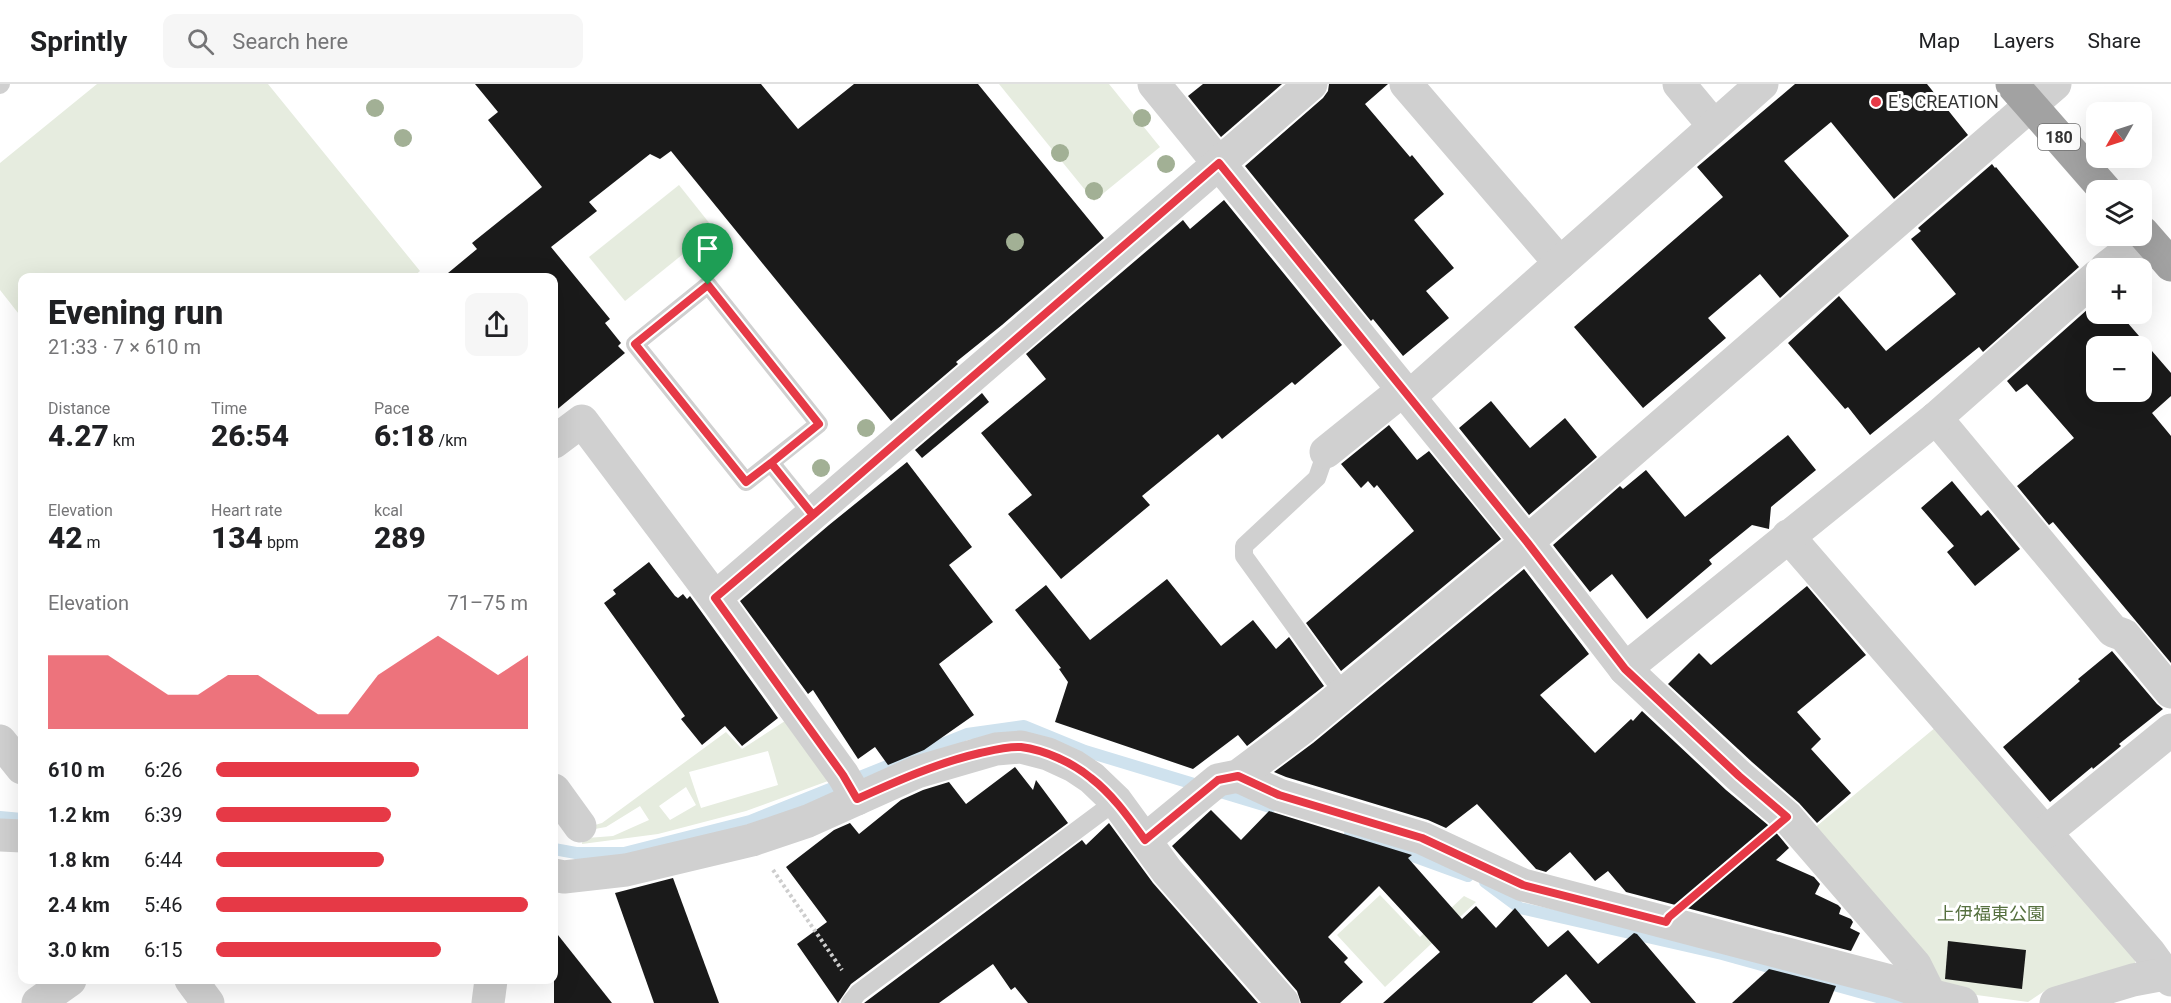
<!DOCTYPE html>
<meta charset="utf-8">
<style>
body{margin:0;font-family:Roboto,"Noto Sans JP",sans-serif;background:#f6f6f6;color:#202124;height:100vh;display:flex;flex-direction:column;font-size:22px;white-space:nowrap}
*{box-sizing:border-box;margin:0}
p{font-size:20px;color:#757577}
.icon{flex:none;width:33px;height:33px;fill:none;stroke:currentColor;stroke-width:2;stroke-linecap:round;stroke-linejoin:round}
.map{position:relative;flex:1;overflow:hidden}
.sheet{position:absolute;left:18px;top:189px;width:540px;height:711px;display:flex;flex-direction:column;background:#fff;border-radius:12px;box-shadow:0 6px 24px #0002}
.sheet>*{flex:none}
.needle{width:39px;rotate:231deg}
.tools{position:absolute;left:2086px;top:18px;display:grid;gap:12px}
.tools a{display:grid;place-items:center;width:66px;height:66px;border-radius:12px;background:#fff;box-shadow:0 6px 24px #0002;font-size:30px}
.pin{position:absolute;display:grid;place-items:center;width:51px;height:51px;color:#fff;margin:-62px -26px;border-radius:50% 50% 50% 0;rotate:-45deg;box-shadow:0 0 6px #0007}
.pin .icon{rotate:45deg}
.round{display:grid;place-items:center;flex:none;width:63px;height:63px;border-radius:12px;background:#f6f6f6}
.overview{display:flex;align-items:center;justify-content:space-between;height:102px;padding:0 30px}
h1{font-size:33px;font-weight:800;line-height:45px}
.metrics{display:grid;grid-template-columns:repeat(3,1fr);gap:9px;height:102px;padding:6px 30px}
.metrics div{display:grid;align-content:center}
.metrics b{font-size:30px;font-weight:800}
.metrics small{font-size:16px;font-weight:400}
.metrics p{font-size:16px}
.chart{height:168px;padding:12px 30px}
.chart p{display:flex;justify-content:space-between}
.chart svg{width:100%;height:108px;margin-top:6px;fill:#e63946;opacity:.7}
ul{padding:0 30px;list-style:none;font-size:20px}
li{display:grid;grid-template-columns:96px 72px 1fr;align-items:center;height:45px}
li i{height:15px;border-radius:8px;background:#e63946}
header{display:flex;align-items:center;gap:36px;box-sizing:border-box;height:84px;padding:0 30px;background:#fff;border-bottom:2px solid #e0e0e0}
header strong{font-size:28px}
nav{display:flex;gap:33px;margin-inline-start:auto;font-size:21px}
.search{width:420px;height:54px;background:#f6f6f6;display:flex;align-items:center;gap:15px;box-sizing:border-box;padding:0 21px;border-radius:12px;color:#757577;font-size:22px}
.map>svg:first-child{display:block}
.green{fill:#e6ecdf;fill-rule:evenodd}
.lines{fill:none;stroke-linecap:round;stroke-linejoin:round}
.stream{stroke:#cfe2ee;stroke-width:12}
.building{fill:#1a1a1a;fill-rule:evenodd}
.path{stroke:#cdcdcd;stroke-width:4;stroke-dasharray:3 3;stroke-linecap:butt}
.service{stroke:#d0d0d0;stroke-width:18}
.minor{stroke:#d0d0d0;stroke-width:33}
.trunk{stroke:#a2a2a2;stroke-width:33}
.tree{fill:#a2b095}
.route-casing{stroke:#fff;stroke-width:12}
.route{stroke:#e63946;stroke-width:8}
.poi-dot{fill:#e63946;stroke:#fff;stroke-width:2}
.labels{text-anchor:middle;stroke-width:6;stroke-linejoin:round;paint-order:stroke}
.shield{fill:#fff;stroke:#707070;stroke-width:1.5}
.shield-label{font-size:16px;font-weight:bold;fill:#333}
.poi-label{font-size:18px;fill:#333;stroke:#fff;text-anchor:start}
.park-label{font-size:18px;fill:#56703f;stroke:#fff}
</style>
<header>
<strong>Sprintly</strong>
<div class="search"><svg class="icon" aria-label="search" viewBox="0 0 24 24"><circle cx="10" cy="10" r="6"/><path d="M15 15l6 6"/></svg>Search here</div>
<nav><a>Map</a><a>Layers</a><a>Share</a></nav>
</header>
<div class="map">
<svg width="2171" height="919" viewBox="0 0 2171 919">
<rect width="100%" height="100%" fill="#fff"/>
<g class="green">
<path d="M97,0H268L420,187L412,194H22V234L0,206V79Z"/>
<path d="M999,0H1109L1160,63L1094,117Z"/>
<path d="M679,101L714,145L625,217L589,173Z"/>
<path d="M785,637L828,697L746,727L658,750L582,760L584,744L602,739L726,648L742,665ZM768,667L778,701L701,724L689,688ZM686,703L696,721L670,736L659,722ZM640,722L649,736L613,752L587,754L589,746L606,743Z"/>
<path d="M1936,643L2136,874L2134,883L2046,906L2028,918L1940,906L1812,746Z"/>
<path d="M1380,811L1420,853L1464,812L1476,818L1385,903L1337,851Z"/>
</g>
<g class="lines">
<g class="stream">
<path d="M0,733L22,735"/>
<path d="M1350,749L1468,792"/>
<path d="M554,765L576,769H624L750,737L967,650L1024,642L1085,667L1270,723"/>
<path d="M1485,798L1520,824L1722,870L1899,919"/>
</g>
</g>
<g class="building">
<path d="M475,0H761L798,45L854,0H978L1104,154L1002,241L956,278L958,280L891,337L671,67L660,75L650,70L589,118L597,127L551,163L610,235L605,239L621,259L618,262L625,269L554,328V194H442L477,165L472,159L542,103L488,36L498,28Z"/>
<path d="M1203,0H1282L1221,53L1188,12Z"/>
<path d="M1329,0H1388L1365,20L1410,73L1412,71L1444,110L1414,136L1454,184L1426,207L1449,234L1403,272L1373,235L1371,237L1245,82L1323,14L1328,7Z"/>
<path d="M1795,0H1927L1968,51L1894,115L1831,38L1784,77L1849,152L1780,214L1760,190L1708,234L1726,254L1643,324L1574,243L1723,113L1697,83Z"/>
<path d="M1992,80L1995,84L1996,83L2079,183L1983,268L1979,263L1870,351L1848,323L1845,325L1788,259L1839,212L1886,267L1956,210L1911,155L1921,147L1918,144Z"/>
<path d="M1224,116L1342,261L1295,301L1292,298L1222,355L1218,350L1142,412L1150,421L1061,495L1008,430L1032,411L981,349L1046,295L1026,270L1183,136L1190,145Z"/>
<path d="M2097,217V230H2120L2171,289V312L2152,329L2171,352V579L2053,438L2049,441L2017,402L2074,354L2027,300L2016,308L2007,297ZM2097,262H2142V308H2097Z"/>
<path d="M982,309L989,318L922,374L915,366Z"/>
<path d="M1491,317L1530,364L1565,334L1597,373L1529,431L1459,344Z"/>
<path d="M1389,341L1417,376L1429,367L1501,455L1341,587L1306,539L1414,447L1377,401L1374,404L1368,397L1361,404L1341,380Z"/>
<path d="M1788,351L1816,386L1771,423L1769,445L1752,441L1709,476L1712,480L1647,535L1612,490L1590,508L1553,461L1620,402L1623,405L1646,386L1685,433Z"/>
<path d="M907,378L972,463L949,481L993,538L939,580L974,631L924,666L888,681L875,663L858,675L813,606L808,610L740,517L829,441Z"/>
<path d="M1952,397L1981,432L1988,426L2020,465L1975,502L1947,468L1954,462L1921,424Z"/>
<path d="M649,478L675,512L678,514L683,510L687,515L690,512L778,634L742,662L725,642L702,661L681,635L685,632L604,519L616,510L613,506Z"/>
<path d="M1524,485L1589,570L1540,611L1595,669L1631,635L1633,637L1642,627L1726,706L1774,746L1789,764L1776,776L1814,793L1820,800L1815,810L1838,821L1841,824L1839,830L1851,835L1853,838L1850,844L1860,849L1851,867L1626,808L1608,787L1595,797L1570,768L1546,788L1536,785L1477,720L1446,744L1428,736L1286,693L1274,688L1313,659Z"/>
<path d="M1167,495L1221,562L1253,536L1276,565L1289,553L1324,602L1247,662L1238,651L1193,685L1055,638L1068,598L1059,585L1061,584L1015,526L1046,501L1090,556Z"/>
<path d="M1807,502L1866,571L1797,628L1821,655L1811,665L1851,709L1817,739L1799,719L1752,678L1668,600L1699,569L1711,581Z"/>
<path d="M2112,567L2157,620L2163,625L2119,660L2121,662L2093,685L2092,683L2050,718L2003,663L2080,597L2078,595Z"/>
<path d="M1015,683L1033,706L1036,696L1068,739L851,900L838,919L797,860L827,838L786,783L834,746L850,739L859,750L901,716L923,706L949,698L966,720Z"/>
<path d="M1211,726L1241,756L1269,727L1412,771L1408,774L1462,835L1476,822L1496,844L1515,824L1548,863L1568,846L1598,880L1634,849L1637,850L1696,919H1591L1566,890L1532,919H1383L1440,868L1379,802L1328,853L1348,874L1344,878L1363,898L1340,919H1301L1297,907L1172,762Z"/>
<path d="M1109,739L1153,799L1258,919H1028L1015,903L1011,906L993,880L939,919H864L1082,756L1086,761Z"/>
<path d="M673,794L719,919H654L615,809Z"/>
<path d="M554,846L612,919H554Z"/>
<path d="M1948,857L2026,866L2022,905L1945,895Z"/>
<path d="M1769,885L1836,902L1829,919H1732Z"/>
</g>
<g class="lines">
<g class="path">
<path d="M773,786L842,886"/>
<path d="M1697,809L1760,756"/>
</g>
<g class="service">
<path d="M0,1L1,0"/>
<path d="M708,201L819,340L746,398L635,260Z"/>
<path d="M1326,368L1317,394L1244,462V472L1344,610"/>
<path d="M771,379L813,431"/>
<path d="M850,919L858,909L1116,717"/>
</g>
<g class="minor">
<path d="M1154,0L1527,458L1625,585L1739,692L1787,733L1915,881L1930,911V919"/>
<path d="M1406,0L1560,179"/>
<path d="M1679,0L1714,42"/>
<path d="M2106,184L2146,153"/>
<path d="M1409,313L1762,0"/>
<path d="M1936,334L2113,547L2124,551L2171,608"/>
<path d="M554,358L582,337L715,514L843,691L857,715"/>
<path d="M1326,368L1403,306"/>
<path d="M1788,452L2149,868L2165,890"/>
<path d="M715,514L1311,0"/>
<path d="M1625,585L1936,334L2097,192"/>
<path d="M0,657L22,684"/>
<path d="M1238,692L1279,711L1422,754L1523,801L1894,898L1930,911L1962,919"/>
<path d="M554,706L580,742"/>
<path d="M2046,748L2171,646"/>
<path d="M0,751L22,752"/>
<path d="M1145,756L1218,696L1238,692L1301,645L1527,458L2055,0"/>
<path d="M554,791L564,793L626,786L752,756L808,737L917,688L996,665L1021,663L1048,670L1074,682L1092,694L1116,717L1167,787L1283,919"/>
<path d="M191,896L208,919"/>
<path d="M38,919L70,896"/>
<path d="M488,919L491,896"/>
<path d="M2056,919L2133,896L2165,890L2171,896"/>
</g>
<g class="trunk">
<path d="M2012,0L2105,106"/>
<path d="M2142,148L2171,181"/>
</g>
</g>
<g class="tree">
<circle cx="375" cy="24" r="9"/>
<circle cx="1142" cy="34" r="9"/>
<circle cx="403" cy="54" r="9"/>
<circle cx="1060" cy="69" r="9"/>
<circle cx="1166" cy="80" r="9"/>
<circle cx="1094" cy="107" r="9"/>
<circle cx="1015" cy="158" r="9"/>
<circle cx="866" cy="344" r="9"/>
<circle cx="821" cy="384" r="9"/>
</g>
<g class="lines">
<defs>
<path id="route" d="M708,201L819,340L771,379L813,431L715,514L843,691L857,715C897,697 937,679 980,669C993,666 1008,662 1021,663C1045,666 1073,679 1091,694C1113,711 1129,734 1145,756L1218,696L1238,692L1279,711L1422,754L1523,801L1666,838L1669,833L1787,733L1739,692L1625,585L1527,458L1219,79L813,431L771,379L746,398L635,260L708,201"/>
</defs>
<use href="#route" class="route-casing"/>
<use href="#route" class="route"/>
</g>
<circle class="poi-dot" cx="1876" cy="18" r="6"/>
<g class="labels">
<rect class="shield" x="2038" y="40" width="42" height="26" rx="4.5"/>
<g class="shield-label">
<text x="2059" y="59">180</text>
</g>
<g class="poi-label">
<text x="1888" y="24">E's CREATION</text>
</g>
<g class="park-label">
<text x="1991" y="836">上伊福東公園</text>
</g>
</g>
</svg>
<div class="tools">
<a><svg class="needle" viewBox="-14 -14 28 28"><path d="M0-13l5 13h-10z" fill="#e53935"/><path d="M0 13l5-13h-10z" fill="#757577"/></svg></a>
<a><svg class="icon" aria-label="layers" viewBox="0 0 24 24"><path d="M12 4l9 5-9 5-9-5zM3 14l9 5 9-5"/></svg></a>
<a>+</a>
<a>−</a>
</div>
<div class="pin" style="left:708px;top:201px;background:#1e9e55"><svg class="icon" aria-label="arrive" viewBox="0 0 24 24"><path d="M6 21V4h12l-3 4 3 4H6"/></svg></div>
<section class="sheet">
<div class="overview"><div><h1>Evening run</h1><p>21:33 · 7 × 610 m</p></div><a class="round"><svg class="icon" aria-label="share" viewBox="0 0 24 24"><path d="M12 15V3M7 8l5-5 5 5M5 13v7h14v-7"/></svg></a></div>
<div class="metrics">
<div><p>Distance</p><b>4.27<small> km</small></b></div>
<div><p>Time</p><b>26:54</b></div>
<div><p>Pace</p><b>6:18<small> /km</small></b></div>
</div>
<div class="metrics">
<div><p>Elevation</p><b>42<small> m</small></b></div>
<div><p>Heart rate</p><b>134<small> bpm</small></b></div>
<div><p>kcal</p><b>289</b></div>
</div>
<div class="chart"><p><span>Elevation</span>71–75 m</p>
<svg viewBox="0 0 160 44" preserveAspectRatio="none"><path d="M0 44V14L10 14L20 14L30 22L40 30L50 30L60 22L70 22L80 30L90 38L100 38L110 22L120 14L130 6L140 14L150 22L160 14V44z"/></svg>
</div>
<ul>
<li><b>610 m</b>6:26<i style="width:65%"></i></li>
<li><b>1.2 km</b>6:39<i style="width:56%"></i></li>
<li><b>1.8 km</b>6:44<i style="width:54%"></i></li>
<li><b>2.4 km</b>5:46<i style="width:100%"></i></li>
<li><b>3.0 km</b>6:15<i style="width:72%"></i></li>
</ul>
</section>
</div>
